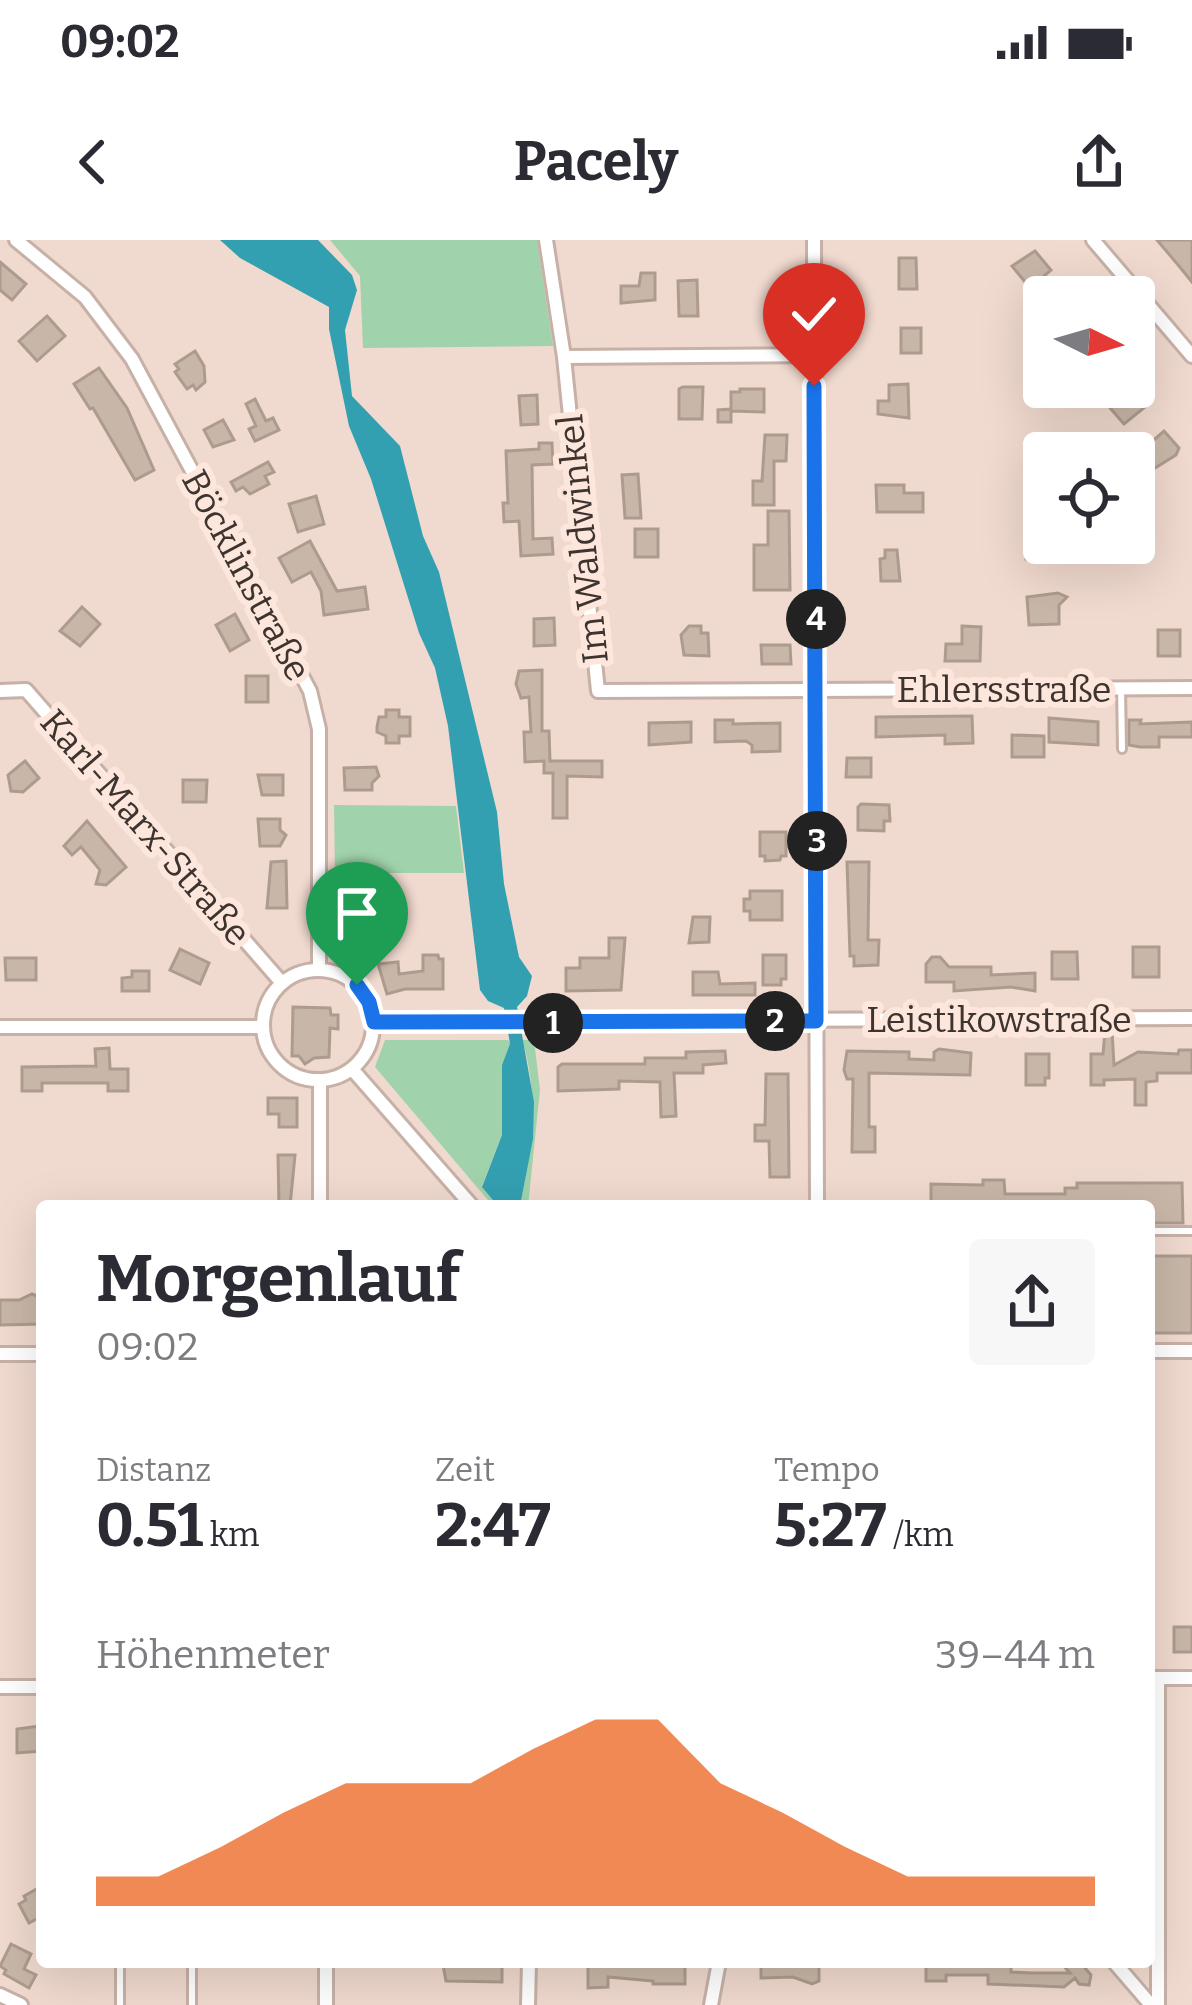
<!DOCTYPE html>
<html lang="de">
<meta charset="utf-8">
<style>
body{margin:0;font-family:Bitter,serif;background:#f7f7f7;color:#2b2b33;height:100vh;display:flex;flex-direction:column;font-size:45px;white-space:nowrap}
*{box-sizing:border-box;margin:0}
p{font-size:39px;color:#7c7c81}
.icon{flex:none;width:66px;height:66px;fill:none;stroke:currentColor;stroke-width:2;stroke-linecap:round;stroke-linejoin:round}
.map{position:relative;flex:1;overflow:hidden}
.side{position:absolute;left:36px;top:960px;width:1119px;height:768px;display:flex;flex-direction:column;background:#fff;border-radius:12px;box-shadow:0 12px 48px #0002}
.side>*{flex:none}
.needle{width:78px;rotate:95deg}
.controls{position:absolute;left:1023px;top:36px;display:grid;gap:24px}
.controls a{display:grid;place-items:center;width:132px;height:132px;border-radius:12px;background:#fff;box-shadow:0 12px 48px #0002;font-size:60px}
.pin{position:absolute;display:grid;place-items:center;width:102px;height:102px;color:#fff;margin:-123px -51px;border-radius:50% 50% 50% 0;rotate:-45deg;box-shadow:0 0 12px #0007}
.pin .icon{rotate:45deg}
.km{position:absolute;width:60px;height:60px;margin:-30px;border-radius:50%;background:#222;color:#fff;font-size:33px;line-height:60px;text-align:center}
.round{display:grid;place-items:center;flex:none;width:126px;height:126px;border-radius:12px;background:#f7f7f7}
.summary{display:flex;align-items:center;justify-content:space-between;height:204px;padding:0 60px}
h1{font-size:66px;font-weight:700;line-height:90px}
.stats{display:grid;grid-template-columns:repeat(3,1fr);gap:18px;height:204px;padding:12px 60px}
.stats div{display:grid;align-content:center}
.stats b{font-size:60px;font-weight:700}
.stats small{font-size:33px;font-weight:400}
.stats p{font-size:33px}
.chart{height:336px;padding:24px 60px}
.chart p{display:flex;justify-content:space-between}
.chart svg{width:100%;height:216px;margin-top:12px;fill:#ea580c;opacity:.7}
.status{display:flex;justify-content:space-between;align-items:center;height:84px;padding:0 60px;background:#fff;direction:ltr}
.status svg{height:33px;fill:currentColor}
header{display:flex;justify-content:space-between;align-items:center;height:156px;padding:0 60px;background:#fff;font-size:54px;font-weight:700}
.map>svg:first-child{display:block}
.green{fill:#a0d3ab}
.water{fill:#33a0b1}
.building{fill:#c8b7a8;stroke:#ad9c8d;stroke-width:3}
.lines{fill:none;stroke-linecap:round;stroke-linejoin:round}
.service-casing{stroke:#c7b1a7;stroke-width:12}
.minor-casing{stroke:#c7b1a7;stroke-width:18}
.service{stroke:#fff;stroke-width:6}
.minor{stroke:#fff;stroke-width:12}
.route-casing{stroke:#fff;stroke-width:24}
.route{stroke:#1a73e8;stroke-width:15}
.labels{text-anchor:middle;stroke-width:12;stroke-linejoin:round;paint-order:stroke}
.street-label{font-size:36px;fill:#3d3430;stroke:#fde6dc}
</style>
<div class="status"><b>09:02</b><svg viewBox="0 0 49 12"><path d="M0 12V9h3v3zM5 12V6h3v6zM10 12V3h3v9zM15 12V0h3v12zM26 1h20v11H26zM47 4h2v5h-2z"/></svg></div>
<header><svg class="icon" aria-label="back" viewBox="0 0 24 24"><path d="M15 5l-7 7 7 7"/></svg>Pacely<svg class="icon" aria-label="share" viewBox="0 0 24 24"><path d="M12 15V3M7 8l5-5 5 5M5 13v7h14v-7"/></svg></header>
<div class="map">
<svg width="1192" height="1765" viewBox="0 0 1192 1765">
<rect width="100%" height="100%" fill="#f0d9ce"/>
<g class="green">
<path d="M330,0H537L553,106L363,108L360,36Z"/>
<path d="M334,565L456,566L464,633H335Z"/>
<path d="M385,800H508L511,804L502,825V895L482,946L498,966H493L375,827Z"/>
<path d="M522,800H534L540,850L528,966H520C531,911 540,855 522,800Z"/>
</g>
<path class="water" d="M220,0H318L352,35L357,50L345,90L352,156L400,206L423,296L439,332L497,572L504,644L519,717L532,736L527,756L517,767L534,862L533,899L520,966H498L482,947L502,895V825L510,804L504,768L488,761L480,750L448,486L435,428L419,393L371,239L349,186L329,89V67L240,18Z"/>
<g class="building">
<path d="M1157,0H1192V42L1179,26Z"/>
<path d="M1035,11L1051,30L1030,48L1012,26Z"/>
<path d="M899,18H916L917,49H899Z"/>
<path d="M0,22L26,44L12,60L0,50Z"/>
<path d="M641,33H655V60L621,63V46H639Z"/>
<path d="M697,40L698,76H679L678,41Z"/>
<path d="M47,76L65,96L37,121L19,101Z"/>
<rect x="901" y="88" width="20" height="25"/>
<path d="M195,111L204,126L205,142L196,150L193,145L187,149L175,132L179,129L175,124Z"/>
<path d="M99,128L127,168L154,230L135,240L93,168L90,169L74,144Z"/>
<path d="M908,144L909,178L878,174V161H889V145Z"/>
<path d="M683,147H703L702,179H679V149Z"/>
<path d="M1110,147H1129L1145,167L1124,184L1104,161Z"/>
<path d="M740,149H764V172L731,171V182H718V170L731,169V152H740Z"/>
<path d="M537,155L538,184L521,185L519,156Z"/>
<path d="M255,159L266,181L273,178L279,190L255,201L249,189L256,186L246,164Z"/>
<path d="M223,180L234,200L213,207L204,190Z"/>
<path d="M1164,191L1179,208L1176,215L1155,228L1141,211Z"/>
<path d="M765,195H787L786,221H774V265H753V241H762Z"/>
<path d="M539,203H552L553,224L532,225L533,299L552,298L553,314L521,316L519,281L504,282L503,263H508L506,211L539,209Z"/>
<path d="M268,222L274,232L265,236L269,244L250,254L243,247L236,251L231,242Z"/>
<path d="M638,234L641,278H625L622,235Z"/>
<path d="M876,245H904V253H923V272H877Z"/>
<path d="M316,256L324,284L298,292L289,264Z"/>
<path d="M768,271H789L790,350H754V305H768Z"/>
<path d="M1026,279H1044V303H1053L1052,319H1026Z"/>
<rect x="635" y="289" width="23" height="28"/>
<path d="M310,301L337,351L365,347L368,369L324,375L321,351L311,332L292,342L279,318Z"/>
<path d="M885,310H897L900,341H881L880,319L885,318Z"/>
<path d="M1058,353L1067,357L1059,365V384L1029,385L1027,357Z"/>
<path d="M82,367L100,384L80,406L60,391Z"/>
<path d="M235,374L249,400L230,411L216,385Z"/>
<path d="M554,378L555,405L534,406V379Z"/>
<path d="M689,386H701V393H708L709,416L684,415L681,395Z"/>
<path d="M962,386L981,387L980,421H945L946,404H962Z"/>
<rect x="1158" y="390" width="22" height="26"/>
<path d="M761,405H790L791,424H762Z"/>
<path d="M542,430V491H549L550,521H602V537L567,536V578H553V533H544V521L525,522L524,492H531L529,457L521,458L516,444L519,431Z"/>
<rect x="246" y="436" width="22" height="26"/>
<path d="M386,470H399V477H410V496H399V503H386V496L377,492V487L379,477H386Z"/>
<path d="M972,476L973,503L945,504V495L876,497V477Z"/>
<path d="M1049,478L1098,482V505L1049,502Z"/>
<path d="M715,480H733V484L780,483V511L752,512V505L746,501L715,502Z"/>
<path d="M1129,480H1141L1140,484L1192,482V497H1159V507H1140L1129,505Z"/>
<path d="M691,482V502L649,505V483Z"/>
<path d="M1012,495L1044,496V517H1012Z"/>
<path d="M847,518H871V537H846Z"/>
<path d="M25,521L39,538L23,552L11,551L8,535Z"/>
<path d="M376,527L379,536L372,543V550H345L344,528Z"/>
<path d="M258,535H283V555H262Z"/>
<path d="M183,540H207L206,562H183Z"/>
<path d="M861,564L889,565L890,581H884V591L858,590V567Z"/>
<path d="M258,579H280V590L286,595L280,606H260Z"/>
<path d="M87,581L126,627L106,645L96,644L100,630L81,607L72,615L64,606Z"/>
<path d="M760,592H786V616H781L780,620L765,621V616H760Z"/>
<path d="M286,621L287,668H267L271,622Z"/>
<path d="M847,622H869L868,700H879L878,725L854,726V716H850Z"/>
<path d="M750,651H782V680H750V671H744V659H750Z"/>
<path d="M693,677H710L709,702L689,703Z"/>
<path d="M368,684L373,716H354L349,685Z"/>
<path d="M609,698H625L621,750L566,751V728H580V718H609Z"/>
<rect x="1133" y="707" width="26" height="30"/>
<path d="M180,709L209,723L200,744L170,730Z"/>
<path d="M1052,712H1077L1078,739H1052Z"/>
<path d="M423,715H438L439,719H443V749H405L387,754L378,724L398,722L399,734L423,731Z"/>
<path d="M763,715H786V739H781V745H763Z"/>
<path d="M932,717H940L949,727H991V735L1035,733V751L1011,747L954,751V742H926V724Z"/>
<path d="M5,718H36V740H6Z"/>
<path d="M132,731H149V751H122V738L132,737Z"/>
<path d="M693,732H718L720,744L755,743V755H693Z"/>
<path d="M293,767L330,768L331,775H338V789L330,788L329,817L314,818L305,824L299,816H292Z"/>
<path d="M1105,791H1112L1114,825L1138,812L1178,814L1179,810H1192V833H1157V841L1146,842V865H1135V839L1104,840V845H1091V814H1103Z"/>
<path d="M109,808L110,829H128V851H108V843H42V851H22V827L96,826L95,809Z"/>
<path d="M939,809L971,813L970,835L869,833V887H875V912H852L853,839H847L844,830L847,811L909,812V819L934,820V812Z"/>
<path d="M725,811L726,823L703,825V833H674L676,876L661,877L660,842L619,841V849L558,851V827L562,824H645V818H686V812Z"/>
<path d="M1026,814H1049V838H1045V845H1026Z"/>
<path d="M766,834H788L789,937H770L769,901H755V885H765Z"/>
<path d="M268,858H297V887H279V874H268Z"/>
<path d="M278,915H295L290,966H279Z"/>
<path d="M983,940H1004L1005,954H1065V948H1077V943H1182L1183,983H1149V966H931V944L983,945Z"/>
<rect x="1149" y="1016" width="43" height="77"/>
<path d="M32,1054L42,1058V1084L0,1085V1060H19Z"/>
<rect x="1174" y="1387" width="18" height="25"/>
<path d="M40,1486L42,1511L17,1513V1489Z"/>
<path d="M42,1646V1676L29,1683L19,1664L26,1660L24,1656Z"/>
<path d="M11,1704L31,1714L24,1729L36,1735L29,1748L4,1734L6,1730L0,1726Z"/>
<path d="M448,1722L502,1723V1742L446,1741L443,1725Z"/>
<path d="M588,1722L653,1725L685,1722V1744H653V1741L608,1737V1747L588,1748Z"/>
<path d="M761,1722H819V1741L812,1744L793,1737L761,1738Z"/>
<path d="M926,1722H1011V1732L1032,1733H1070L1060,1722H1080L1091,1735L1089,1745L1079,1744L1075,1738L1064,1747L988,1744V1735H946V1741H926Z"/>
</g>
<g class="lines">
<defs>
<g id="service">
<path d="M1121,448L1122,509"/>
<path d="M1149,991H1192"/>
<path d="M120,1722V1765"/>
<path d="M192,1765V1722"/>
</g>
<g id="minor">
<path d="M16,0L85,57L132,119L310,451L319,489V729"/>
<path d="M546,0L564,117L598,451L1192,448"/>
<path d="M814,0L817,966"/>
<path d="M1093,0L1192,116"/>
<path d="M564,117L814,115"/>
<path d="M0,451L26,450L282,743"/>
<circle cx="318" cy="785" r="55"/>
<path d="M373,782L1192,778"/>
<path d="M0,787H263"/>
<path d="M352,829L472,966"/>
<path d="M320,966V840"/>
<path d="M1149,1111H1192"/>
<path d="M0,1114H42"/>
<path d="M1149,1438H1192"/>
<path d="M0,1447H42"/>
<path d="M1114,1722L1151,1765"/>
<path d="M0,1755L21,1765"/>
<path d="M326,1765V1722"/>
<path d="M528,1765L529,1722"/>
<path d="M711,1765L719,1722"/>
<path d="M1158,1765V1438"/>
</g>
</defs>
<use href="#service" class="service-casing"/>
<use href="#minor" class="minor-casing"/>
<use href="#service" class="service"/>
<use href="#minor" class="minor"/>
</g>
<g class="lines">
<defs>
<path id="route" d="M357,745L369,762L374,782L816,781L814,146"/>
</defs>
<use href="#route" class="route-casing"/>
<use href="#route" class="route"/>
</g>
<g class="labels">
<g class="street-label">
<text transform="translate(582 299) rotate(-96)" y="13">Im Waldwinkel</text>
<text transform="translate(247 335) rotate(62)" y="13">Böcklinstraße</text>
<text x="1004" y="462">Ehlersstraße</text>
<text transform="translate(146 587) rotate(49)" y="13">Karl-Marx-Straße</text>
<text x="999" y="792">Leistikowstraße</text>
</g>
</g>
</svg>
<div class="controls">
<a><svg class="needle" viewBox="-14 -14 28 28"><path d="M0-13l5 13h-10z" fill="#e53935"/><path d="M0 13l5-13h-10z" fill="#7c7c81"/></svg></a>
<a><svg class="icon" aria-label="locate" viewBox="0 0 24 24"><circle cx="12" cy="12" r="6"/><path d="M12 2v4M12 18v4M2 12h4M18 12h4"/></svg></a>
</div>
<div class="pin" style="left:357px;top:745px;background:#1e9e55"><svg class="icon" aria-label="arrive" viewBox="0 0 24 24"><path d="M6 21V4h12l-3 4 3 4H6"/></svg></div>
<div class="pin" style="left:814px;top:146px;background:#d93025"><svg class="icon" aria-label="check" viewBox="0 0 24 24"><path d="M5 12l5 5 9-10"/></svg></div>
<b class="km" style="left:553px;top:783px">1</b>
<b class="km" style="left:775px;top:781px">2</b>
<b class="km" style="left:817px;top:601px">3</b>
<b class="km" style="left:816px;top:379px">4</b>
<section class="side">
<div class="summary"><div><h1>Morgenlauf</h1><p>09:02</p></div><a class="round"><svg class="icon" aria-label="share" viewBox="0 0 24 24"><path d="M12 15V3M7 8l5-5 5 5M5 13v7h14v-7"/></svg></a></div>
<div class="stats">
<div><p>Distanz</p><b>0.51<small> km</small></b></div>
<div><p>Zeit</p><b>2:47</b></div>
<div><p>Tempo</p><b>5:27<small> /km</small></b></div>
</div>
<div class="chart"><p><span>Höhenmeter</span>39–44 m</p>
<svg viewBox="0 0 160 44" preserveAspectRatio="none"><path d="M0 44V38L10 38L20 32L30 25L40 19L50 19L60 19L70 12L80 6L90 6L100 19L110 25L120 32L130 38L140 38L150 38L160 38V44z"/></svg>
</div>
</section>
</div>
